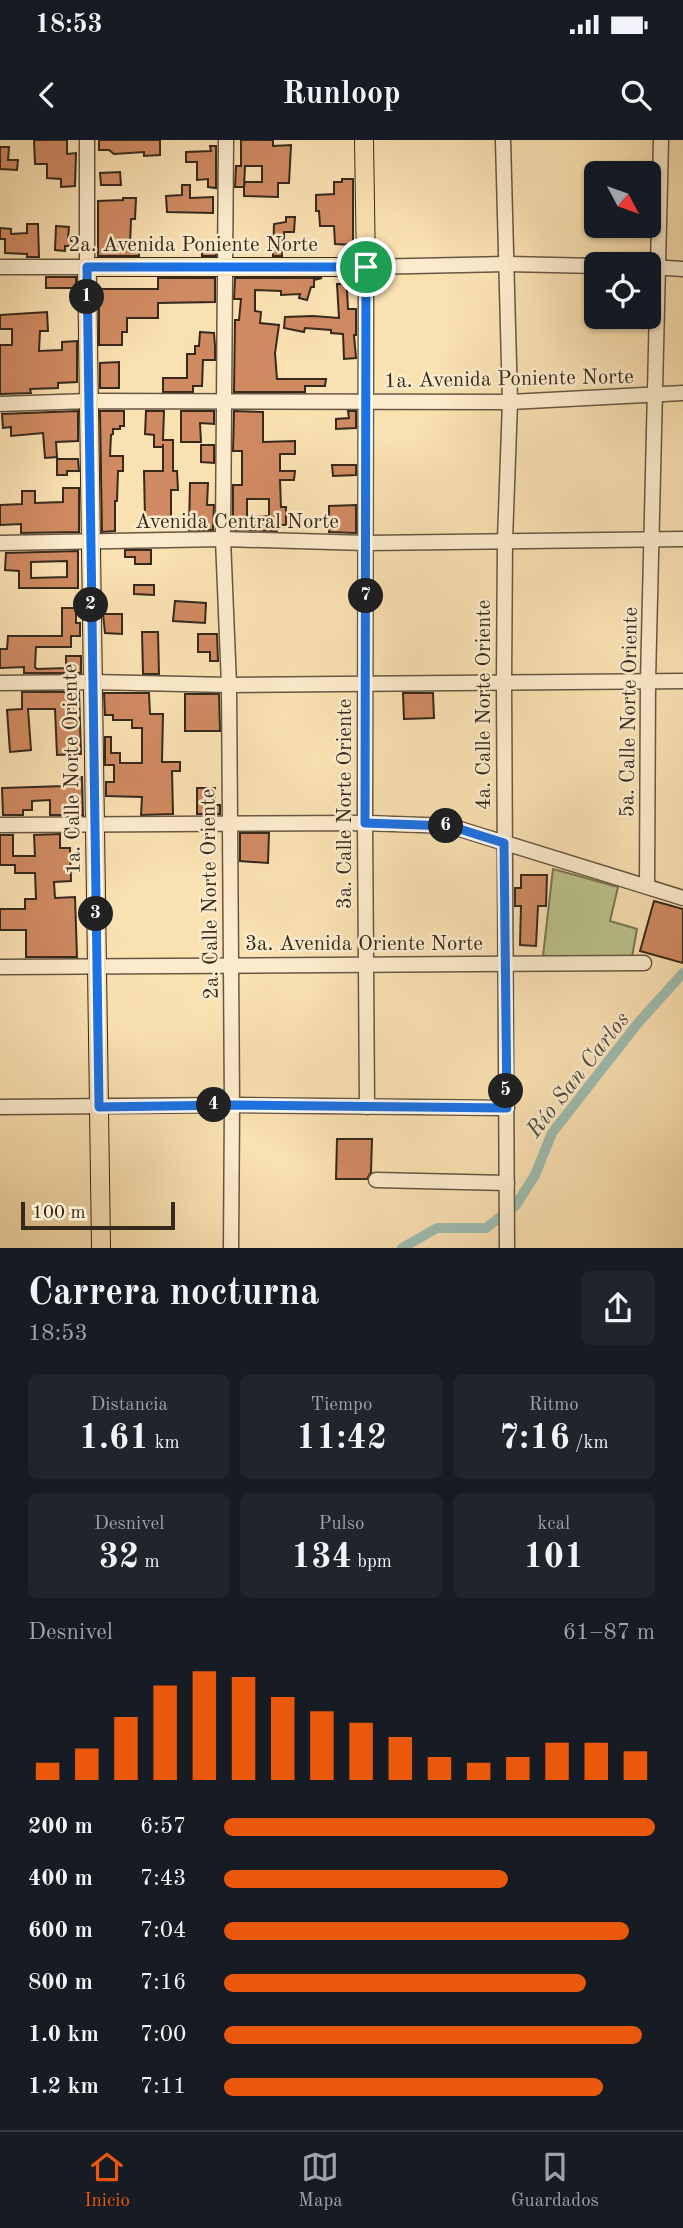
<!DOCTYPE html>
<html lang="es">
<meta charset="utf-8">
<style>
body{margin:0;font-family:"Old Standard TT",serif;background:#20242c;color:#f1f3f6;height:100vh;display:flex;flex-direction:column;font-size:26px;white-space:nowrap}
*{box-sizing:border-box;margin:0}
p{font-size:23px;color:#9ea1a6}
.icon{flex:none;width:38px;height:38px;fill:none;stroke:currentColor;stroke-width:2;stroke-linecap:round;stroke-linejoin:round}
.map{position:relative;height:1108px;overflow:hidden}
.side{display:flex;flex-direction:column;background:#171b24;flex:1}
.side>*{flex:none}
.needle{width:46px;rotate:131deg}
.controls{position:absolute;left:584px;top:21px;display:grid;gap:14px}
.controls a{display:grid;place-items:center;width:77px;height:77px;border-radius:10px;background:#171b24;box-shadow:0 2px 5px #0004;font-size:35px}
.scale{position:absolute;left:21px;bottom:18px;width:154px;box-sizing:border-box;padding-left:7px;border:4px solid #36291c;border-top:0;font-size:19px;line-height:24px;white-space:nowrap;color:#36291c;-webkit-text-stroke:5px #fceccd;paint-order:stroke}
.pin{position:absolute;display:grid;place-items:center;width:60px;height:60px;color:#fff;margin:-30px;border:4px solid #fff;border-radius:50%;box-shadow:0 2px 7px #0007}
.km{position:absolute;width:35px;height:35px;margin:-18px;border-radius:50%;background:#222;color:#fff;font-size:19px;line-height:35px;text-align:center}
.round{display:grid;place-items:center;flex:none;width:74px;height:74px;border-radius:10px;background:#20242c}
.overview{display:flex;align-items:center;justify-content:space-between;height:119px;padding:0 28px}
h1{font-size:38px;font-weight:700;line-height:52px}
.metrics{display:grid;grid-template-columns:repeat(3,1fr);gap:10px;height:119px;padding:7px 28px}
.metrics div{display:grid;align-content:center;border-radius:10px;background:#20242c;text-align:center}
.metrics b{font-size:35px;font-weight:700}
.metrics small{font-size:19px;font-weight:400}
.metrics p{font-size:19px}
.chart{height:196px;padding:14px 28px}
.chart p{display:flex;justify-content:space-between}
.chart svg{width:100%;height:126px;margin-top:7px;stroke:#ea580c;stroke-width:6}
ul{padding:0 28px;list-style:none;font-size:23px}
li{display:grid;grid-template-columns:112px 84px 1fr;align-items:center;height:52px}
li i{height:18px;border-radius:9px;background:#ea580c}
.status{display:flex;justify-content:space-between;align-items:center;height:49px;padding:0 35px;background:#171b24;direction:ltr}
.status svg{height:19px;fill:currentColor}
header{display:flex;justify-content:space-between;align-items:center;height:91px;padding:0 28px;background:#171b24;font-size:32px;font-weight:700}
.menu{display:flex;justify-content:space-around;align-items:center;height:98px;border-top:2px solid #363941;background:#171b24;font-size:19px;color:#9ea1a6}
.menu a{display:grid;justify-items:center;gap:4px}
.menu .selected{color:#ea580c}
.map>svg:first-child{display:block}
.green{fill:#bcc38d;stroke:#797654;stroke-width:2}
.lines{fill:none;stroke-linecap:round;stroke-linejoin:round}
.canal{stroke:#9ebdb0;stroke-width:10}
.building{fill:#d08a61;stroke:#36291c;stroke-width:2;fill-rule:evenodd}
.minor-casing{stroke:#675742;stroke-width:17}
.major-casing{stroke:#36291c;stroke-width:20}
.minor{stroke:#fceccd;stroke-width:14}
.major{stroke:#fae1b2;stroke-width:18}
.route-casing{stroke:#fff;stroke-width:14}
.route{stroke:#1a73e8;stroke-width:9}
.labels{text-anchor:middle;stroke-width:5;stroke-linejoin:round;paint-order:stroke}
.street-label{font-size:21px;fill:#36291c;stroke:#fceccd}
.water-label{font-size:23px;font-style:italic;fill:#504e41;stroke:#fceccd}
</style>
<div class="status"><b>18:53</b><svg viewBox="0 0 49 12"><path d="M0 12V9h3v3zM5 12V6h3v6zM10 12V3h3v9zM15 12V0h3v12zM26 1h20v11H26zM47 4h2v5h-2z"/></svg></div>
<header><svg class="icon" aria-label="back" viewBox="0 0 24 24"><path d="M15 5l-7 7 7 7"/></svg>Runloop<svg class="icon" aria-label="search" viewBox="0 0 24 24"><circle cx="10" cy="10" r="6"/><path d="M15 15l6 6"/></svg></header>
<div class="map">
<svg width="683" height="1108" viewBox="0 0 683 1108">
<rect width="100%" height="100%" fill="#fae1b2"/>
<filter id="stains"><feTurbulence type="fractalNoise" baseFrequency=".00286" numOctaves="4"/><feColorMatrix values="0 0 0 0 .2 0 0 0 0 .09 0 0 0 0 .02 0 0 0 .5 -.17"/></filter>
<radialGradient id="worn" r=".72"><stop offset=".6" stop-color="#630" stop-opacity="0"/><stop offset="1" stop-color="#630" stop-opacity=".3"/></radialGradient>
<path class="green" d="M553,729L618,747L610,781L637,789L632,817L543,816Z"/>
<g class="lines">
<path class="canal" d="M402,1108L437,1088H486L516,1065L535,1035L552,993L638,883L683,833"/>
</g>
<g class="building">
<path d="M34,0H67V14L76,13L75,46L61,47V39L47,38V24H35Z"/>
<path d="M99,0H160V15L144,16V12L114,14L109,10H99Z"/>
<path d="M241,0H273V6L291,5L289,43H278V57L244,56V47H235L236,26H241ZM245,26H262V42H245L244,47Z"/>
<path d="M210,6H216V48L208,47V39L197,40V22H186V12L211,11Z"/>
<path d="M0,7H9L8,20H18L17,30L0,29Z"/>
<path d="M120,32L121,45H101L100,33Z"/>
<path d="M342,39H353V105L335,104L334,86H320L319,71H316V55L334,54V42H342Z"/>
<path d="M182,45H190V58L213,57V73L167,72L166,56L182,55Z"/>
<path d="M123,58H136L135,79H131L130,107H139V116H98V61L123,60Z"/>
<path d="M286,77H295L294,92H284V101H281L282,116H273L274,84L286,82Z"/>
<path d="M27,84H38L39,117H27V114L5,113V99H0V88L11,89V94L27,93Z"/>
<path d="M56,86L69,87L68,98H73L72,106H65V111L55,110Z"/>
<rect x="202" y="104" width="14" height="12"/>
<rect x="46" y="137" width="30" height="11"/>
<path d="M158,138H215V162L158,163V178H127V192H122V205H99V149H158Z"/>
<path d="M235,138H322L314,140V147H311L307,160L299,158L300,154L281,155V151L255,150V171L261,172L260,183L279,185L275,213L277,239H326L325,246H305V252H234L235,180H239L241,159H234Z"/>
<path d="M347,138H356L355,150H347L348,169H356V195H354L356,218L344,219L343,194L331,193V190L305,188L304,192L284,188L285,177L313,176L339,178L337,144H347Z"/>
<path d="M47,172L48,191H40L39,211L62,210V202L77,201V242L58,243V248L30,249L31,253L0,254V205H12V189H0V175Z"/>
<path d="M200,192L214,193L215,206V220H203L202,246H193V252H163V238H187V214H195V206H199Z"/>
<path d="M119,222V248H100V223Z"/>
<path d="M78,271V301L56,302L57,317L45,318L43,293L11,296V287L3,288L2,274Z"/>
<path d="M100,271H124V286H120V289H113V294L111,295L110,316H123V331H118L117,361H115V391L102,392Z"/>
<path d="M146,271H164L163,300H173V331H177L178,350H171V387H163L162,378H145L144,331H163V304V307H154V295L145,294Z"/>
<path d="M181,271H214V284L200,283L201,302H181Z"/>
<path d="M234,271L263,272V302L295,301V314H280V331H295L294,340H280L281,367H286V385H277V391L233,390V345H242V311H233ZM247,359H269V376L247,377Z"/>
<path d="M348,271H356V288L336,289V279L349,278Z"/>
<path d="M201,305H214V323L201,322Z"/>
<path d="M57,319H78L79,331H67V335H57Z"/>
<path d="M332,325H356V335L333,336Z"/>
<path d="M190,343H208L207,365H214L213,390H189Z"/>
<path d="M63,348H79V392L21,393V384L0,385V365L22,364V351H35V363L63,362Z"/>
<path d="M356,365V393L329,392V366Z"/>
<path d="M125,410H151V424H135V417H125Z"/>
<path d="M78,411V448H19V431L5,430L6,413ZM67,421V437L31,438V422Z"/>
<path d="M134,445H154V455L134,454Z"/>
<path d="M175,461L206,463L205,483L173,481Z"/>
<path d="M62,468H76V483H80V496H71V507H36L35,527L37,529L66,528V516H81V533H24V527L0,528V509H7L8,496H62Z"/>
<path d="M103,474H122V494L105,493Z"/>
<path d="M142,492H158L159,534H143Z"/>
<path d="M198,494H217L218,521H210V512H198Z"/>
<path d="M22,552H79L81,614L57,615L55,569H28L31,610L10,612L7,570L22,569Z"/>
<path d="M104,553H149L150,574H163L162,622H180V631H172L173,674L141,675L142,657L106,656V642H114V625H105V597H111V613H120V623H142V588H132V580H113V575H105Z"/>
<path d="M403,553H433L434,578L404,579Z"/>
<path d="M185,554H219L220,591H185Z"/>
<path d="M65,637H82L83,675H50V660L32,661V670H23V675H3L2,648L65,646Z"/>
<path d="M197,648H215V665H220V674H197Z"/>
<path d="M240,693H269L268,723L240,721Z"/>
<path d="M60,694V708H70L71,741L54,742L55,758L75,757L77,817H26V790H0V769H25V759H36L35,733H15V725H0V695H13V716H35L34,695Z"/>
<path d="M521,735H547L546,766H538L536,806L520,805L521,766H515V748H521Z"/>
<path d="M654,761L683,769V823L640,811Z"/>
<path d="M337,999H372L371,1032L367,1039H336Z"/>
</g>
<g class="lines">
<defs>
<g id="minor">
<path d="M226,0L223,399L229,545L232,965L231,1108"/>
<path d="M503,0L510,262L505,400L504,542L507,1108"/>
<path d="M0,127H87V0"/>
<path d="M651,127L683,129"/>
<path d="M0,264L89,261L510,262L683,253"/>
<path d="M0,403L223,399L366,403L683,399"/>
<path d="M0,543L92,542L229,545L683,541"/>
<path d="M0,685L365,683L450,686L683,758"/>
<path d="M647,746L648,541L661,0"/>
<path d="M0,827L644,823"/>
<path d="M0,967L232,965L507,968"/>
<path d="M367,967L365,683L366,127L507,124L597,126"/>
<path d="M376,1040L507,1043"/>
</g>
<path id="major" d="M101,1108L87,127H366L364,0"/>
</defs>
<use href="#minor" class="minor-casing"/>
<use href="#major" class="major-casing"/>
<use href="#minor" class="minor"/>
<use href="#major" class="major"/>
</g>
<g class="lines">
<defs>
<path id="route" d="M87,127H366L365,683L450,686L504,703L507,968L232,965L99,967Z"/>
</defs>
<use href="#route" class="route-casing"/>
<use href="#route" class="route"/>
</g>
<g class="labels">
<g class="street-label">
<text x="193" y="111">2a. Avenida Poniente Norte</text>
<text transform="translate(509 238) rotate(-1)" y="7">1a. Avenida Poniente Norte</text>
<text x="237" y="388">Avenida Central Norte</text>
<text transform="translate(483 565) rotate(-90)" y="7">4a. Calle Norte Oriente</text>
<text transform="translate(628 572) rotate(-89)" y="7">5a. Calle Norte Oriente</text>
<text transform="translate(71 629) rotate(-91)" y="7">1a. Calle Norte Oriente</text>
<text transform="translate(344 664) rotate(-90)" y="7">3a. Calle Norte Oriente</text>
<text transform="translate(209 754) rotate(-91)" y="7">2a. Calle Norte Oriente</text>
<text x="364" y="810">3a. Avenida Oriente Norte</text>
</g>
<g class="water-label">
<text transform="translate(577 934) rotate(-52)" y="8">Río San Carlos</text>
</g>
</g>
<rect width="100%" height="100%" filter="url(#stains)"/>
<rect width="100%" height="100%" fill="url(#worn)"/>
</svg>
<div class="controls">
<a><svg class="needle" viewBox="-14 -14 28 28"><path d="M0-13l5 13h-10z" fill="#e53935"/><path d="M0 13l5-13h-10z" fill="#9ea1a6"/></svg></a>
<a><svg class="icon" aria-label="locate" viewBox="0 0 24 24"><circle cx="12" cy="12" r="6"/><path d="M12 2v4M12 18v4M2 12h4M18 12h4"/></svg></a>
</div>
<div class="scale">100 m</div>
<div class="pin" style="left:366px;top:127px;background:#1e9e55"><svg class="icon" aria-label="arrive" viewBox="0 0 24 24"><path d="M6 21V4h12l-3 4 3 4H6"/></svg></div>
<b class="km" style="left:87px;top:157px">1</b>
<b class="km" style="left:91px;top:465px">2</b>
<b class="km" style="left:96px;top:774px">3</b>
<b class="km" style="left:214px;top:965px">4</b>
<b class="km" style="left:506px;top:951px">5</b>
<b class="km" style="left:446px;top:686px">6</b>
<b class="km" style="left:366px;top:456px">7</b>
</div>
<section class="side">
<div class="overview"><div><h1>Carrera nocturna</h1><p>18:53</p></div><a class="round"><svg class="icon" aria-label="share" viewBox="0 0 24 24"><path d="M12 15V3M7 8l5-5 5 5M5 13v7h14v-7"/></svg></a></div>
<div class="metrics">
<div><p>Distancia</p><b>1.61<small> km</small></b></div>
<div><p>Tiempo</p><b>11:42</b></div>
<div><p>Ritmo</p><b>7:16<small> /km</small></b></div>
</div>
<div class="metrics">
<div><p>Desnivel</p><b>32<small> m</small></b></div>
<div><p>Pulso</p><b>134<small> bpm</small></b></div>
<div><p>kcal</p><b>101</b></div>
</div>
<div class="chart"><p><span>Desnivel</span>61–87 m</p>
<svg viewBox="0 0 160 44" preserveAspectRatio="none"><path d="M5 44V38M15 44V33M25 44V22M35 44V11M45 44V6M55 44V8M65 44V15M75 44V20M85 44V24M95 44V29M105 44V36M115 44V38M125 44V36M135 44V31M145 44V31M155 44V34"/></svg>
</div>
<ul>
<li><b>200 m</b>6:57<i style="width:100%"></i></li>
<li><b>400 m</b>7:43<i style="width:66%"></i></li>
<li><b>600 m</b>7:04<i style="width:94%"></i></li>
<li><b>800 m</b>7:16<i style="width:84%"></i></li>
<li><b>1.0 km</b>7:00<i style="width:97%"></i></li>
<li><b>1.2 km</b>7:11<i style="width:88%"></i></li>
</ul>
</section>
<nav class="menu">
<a class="selected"><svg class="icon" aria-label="home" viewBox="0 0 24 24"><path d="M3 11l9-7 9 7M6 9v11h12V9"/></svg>Inicio</a>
<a><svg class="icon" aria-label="map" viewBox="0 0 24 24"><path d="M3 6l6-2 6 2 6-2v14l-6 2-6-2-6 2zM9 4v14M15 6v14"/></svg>Mapa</a>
<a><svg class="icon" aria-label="saved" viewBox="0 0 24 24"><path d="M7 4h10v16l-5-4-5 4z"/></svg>Guardados</a>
</nav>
